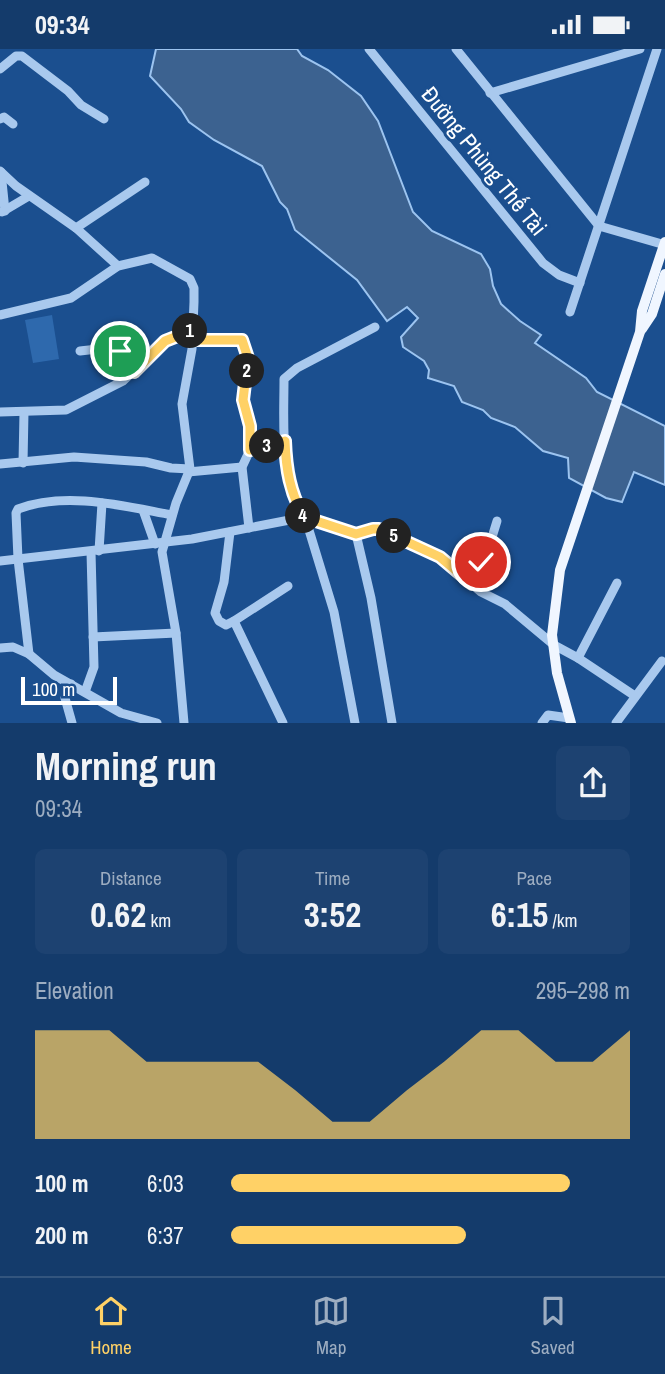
<!DOCTYPE html>
<meta charset="utf-8">
<style>
body{margin:0;font-family:"Archivo Narrow",sans-serif;background:#1d4271;color:#f1f3f6;height:100vh;display:flex;flex-direction:column;font-size:26px;white-space:nowrap}
*{box-sizing:border-box;margin:0}
p{font-size:23px;color:#9dadc1}
.icon{flex:none;width:38px;height:38px;fill:none;stroke:currentColor;stroke-width:2;stroke-linecap:round;stroke-linejoin:round}
.map{position:relative;height:674px;overflow:hidden}
.drawer{display:flex;flex-direction:column;background:#143b6b;flex:1}
.drawer>*{flex:none}
.scale{position:absolute;left:21px;bottom:18px;width:96px;box-sizing:border-box;padding-left:7px;border:4px solid #fff;border-top:0;font-size:19px;line-height:24px;white-space:nowrap;color:#fff;-webkit-text-stroke:5px #1b4f8f;paint-order:stroke}
.pin{position:absolute;display:grid;place-items:center;width:60px;height:60px;color:#fff;margin:-30px;border:4px solid #fff;border-radius:50%;box-shadow:0 2px 7px #0007}
.km{position:absolute;width:35px;height:35px;margin:-18px;border-radius:50%;background:#222;color:#fff;font-size:19px;line-height:35px;text-align:center}
.round{display:grid;place-items:center;flex:none;width:74px;height:74px;border-radius:10px;background:#1d4271}
.headline{display:flex;align-items:center;justify-content:space-between;height:119px;padding:0 35px}
h1{font-size:38px;font-weight:800;line-height:52px}
.metrics{display:grid;grid-template-columns:repeat(3,1fr);gap:10px;height:119px;padding:7px 35px}
.metrics div{display:grid;align-content:center;border-radius:10px;background:#1d4271;text-align:center}
.metrics b{font-size:35px;font-weight:800}
.metrics small{font-size:19px;font-weight:400}
.metrics p{font-size:19px}
.chart{height:196px;padding:14px 35px}
.chart p{display:flex;justify-content:space-between}
.chart svg{width:100%;height:126px;margin-top:7px;fill:#ffd166;opacity:.7}
ul{padding:0 35px;list-style:none;font-size:23px}
li{display:grid;grid-template-columns:112px 84px 1fr;align-items:center;height:52px}
li i{height:18px;border-radius:9px;background:#ffd166}
.status{display:flex;justify-content:space-between;align-items:center;height:49px;padding:0 35px;background:#143b6b;direction:ltr}
.status svg{height:19px;fill:currentColor}
.tab-bar{display:flex;justify-content:space-around;align-items:center;height:98px;border-top:2px solid #33557e;background:#143b6b;font-size:19px;color:#9dadc1}
.tab-bar a{display:grid;justify-items:center;gap:4px}
.tab-bar .active{color:#ffd166}
.map>svg:first-child{display:block}
.green{fill:#2e69ad}
.water{fill:#3c6290;stroke:#9cc4f0;stroke-width:2}
.lines{fill:none;stroke-linecap:round;stroke-linejoin:round}
.minor{stroke:#a9c9ee;stroke-width:9}
.major{stroke:#f0f6ff;stroke-width:10}
.route-casing{stroke:#fff;stroke-width:14}
.route{stroke:#ffd166;stroke-width:9}
.labels{text-anchor:middle;stroke-width:6;stroke-linejoin:round;paint-order:stroke}
.street-label{font-size:23px;fill:#fff;stroke:#1b4f8f}
</style>
<div class="status"><b>09:34</b><svg viewBox="0 0 49 12"><path d="M0 12V9h3v3zM5 12V6h3v6zM10 12V3h3v9zM15 12V0h3v12zM26 1h20v11H26zM47 4h2v5h-2z"/></svg></div>
<div class="map">
<svg width="665" height="674" viewBox="0 0 665 674">
<rect width="100%" height="100%" fill="#1b4f8f"/>
<path class="green" d="M52,266L59,310L33,314L25,271Z"/>
<path class="water" d="M156,0H297L302,7L328,21L361,47L378,72L413,163L432,182L481,205L490,220L493,237L501,255L520,272L541,286L535,294L586,329L597,343L665,377V436L634,423L622,453L606,449L569,429L568,409L543,402L515,378L491,369L483,361L462,353L454,337L428,329L429,321L424,312L403,298L401,288L418,269L407,258L387,272L357,231L295,181L287,160L280,153L262,117L214,91L189,73L181,60L150,27Z"/>
<g class="lines">
<g class="minor">
<path d="M369,0L543,214L559,226L580,234"/>
<path d="M456,0L599,177L665,196"/>
<path d="M0,20L16,7H22L68,42L81,56L104,70"/>
<path d="M490,44L640,0"/>
<path d="M0,70L4,68L13,75"/>
<path d="M0,122L16,137L76,179L118,217"/>
<path d="M1,123L5,162"/>
<path d="M2,163L29,147"/>
<path d="M76,179L145,133"/>
<path d="M570,263L657,0"/>
<path d="M0,266L71,249L118,217L152,209L190,230L194,239V253L192,300L182,355L190,420L176,454L162,503L176,584L184,674"/>
<path d="M193,291L240,290L245,294L248,309L243,351L250,377V401L242,418L249,479"/>
<path d="M80,302L115,298L134,323"/>
<path d="M0,363L66,361L123,332L165,292L193,281"/>
<path d="M250,401L285,392"/>
<path d="M23,414L24,363"/>
<path d="M0,415L74,408L146,413L171,419L190,420"/>
<path d="M188,423L242,418"/>
<path d="M143,461L155,495"/>
<path d="M230,483L224,533L215,564L219,572L226,576L234,572L288,537"/>
<path d="M356,485L371,549L392,674"/>
<path d="M99,502L102,454"/>
<path d="M0,512L192,490L305,468L356,485L373,479L379,480L440,508L481,543L505,555L554,596L578,609L635,647"/>
<path d="M472,535L489,498L497,472"/>
<path d="M234,572L283,674"/>
<path d="M93,588L176,584"/>
<path d="M0,599L13,598L29,605L54,626L121,664L157,674"/>
<path d="M29,605L18,510L16,464L18,460C66,442 123,457 172,466"/>
<path d="M578,609L617,534"/>
<path d="M71,635L65,649L72,674"/>
<path d="M85,643L94,618L91,503"/>
<path d="M355,674L334,563L305,468C279,427 284,377 284,330L297,319L375,278"/>
<path d="M542,674L548,666L569,669"/>
<path d="M616,674L662,612"/>
</g>
<g class="major">
<path d="M642,280L652,265L665,225"/>
<path d="M571,674L557,624L552,586L560,521L640,283L642,262L665,193"/>
</g>
</g>
<g class="lines">
<defs>
<path id="route" d="M120,302L134,323L165,292L193,281V291H242L248,309L243,351L250,377V401L285,392C286,420 290,444 304,468L356,485L373,480H379L440,508L472,535L481,513"/>
</defs>
<use href="#route" class="route-casing"/>
<use href="#route" class="route"/>
</g>
<g class="labels">
<g class="street-label">
<text transform="translate(484 112) rotate(51)" y="8">Đường Phùng Thế Tài</text>
</g>
</g>
</svg>
<div class="scale">100 m</div>
<div class="pin" style="left:120px;top:302px;background:#1e9e55"><svg class="icon" aria-label="arrive" viewBox="0 0 24 24"><path d="M6 21V4h12l-3 4 3 4H6"/></svg></div>
<div class="pin" style="left:481px;top:513px;background:#d93025"><svg class="icon" aria-label="check" viewBox="0 0 24 24"><path d="M5 12l5 5 9-10"/></svg></div>
<b class="km" style="left:190px;top:282px">1</b>
<b class="km" style="left:247px;top:322px">2</b>
<b class="km" style="left:267px;top:397px">3</b>
<b class="km" style="left:303px;top:467px">4</b>
<b class="km" style="left:394px;top:487px">5</b>
</div>
<section class="drawer">
<div class="headline"><div><h1>Morning run</h1><p>09:34</p></div><a class="round"><svg class="icon" aria-label="share" viewBox="0 0 24 24"><path d="M12 15V3M7 8l5-5 5 5M5 13v7h14v-7"/></svg></a></div>
<div class="metrics">
<div><p>Distance</p><b>0.62<small> km</small></b></div>
<div><p>Time</p><b>3:52</b></div>
<div><p>Pace</p><b>6:15<small> /km</small></b></div>
</div>
<div class="chart"><p><span>Elevation</span>295–298 m</p>
<svg viewBox="0 0 160 44" preserveAspectRatio="none"><path d="M0 44V6L10 6L20 6L30 17L40 17L50 17L60 17L70 27L80 38L90 38L100 27L110 17L120 6L130 6L140 17L150 17L160 6V44z"/></svg>
</div>
<ul>
<li><b>100 m</b>6:03<i style="width:85%"></i></li>
<li><b>200 m</b>6:37<i style="width:59%"></i></li>
</ul>
</section>
<nav class="tab-bar">
<a class="active"><svg class="icon" aria-label="home" viewBox="0 0 24 24"><path d="M3 11l9-7 9 7M6 9v11h12V9"/></svg>Home</a>
<a><svg class="icon" aria-label="map" viewBox="0 0 24 24"><path d="M3 6l6-2 6 2 6-2v14l-6 2-6-2-6 2zM9 4v14M15 6v14"/></svg>Map</a>
<a><svg class="icon" aria-label="saved" viewBox="0 0 24 24"><path d="M7 4h10v16l-5-4-5 4z"/></svg>Saved</a>
</nav>
